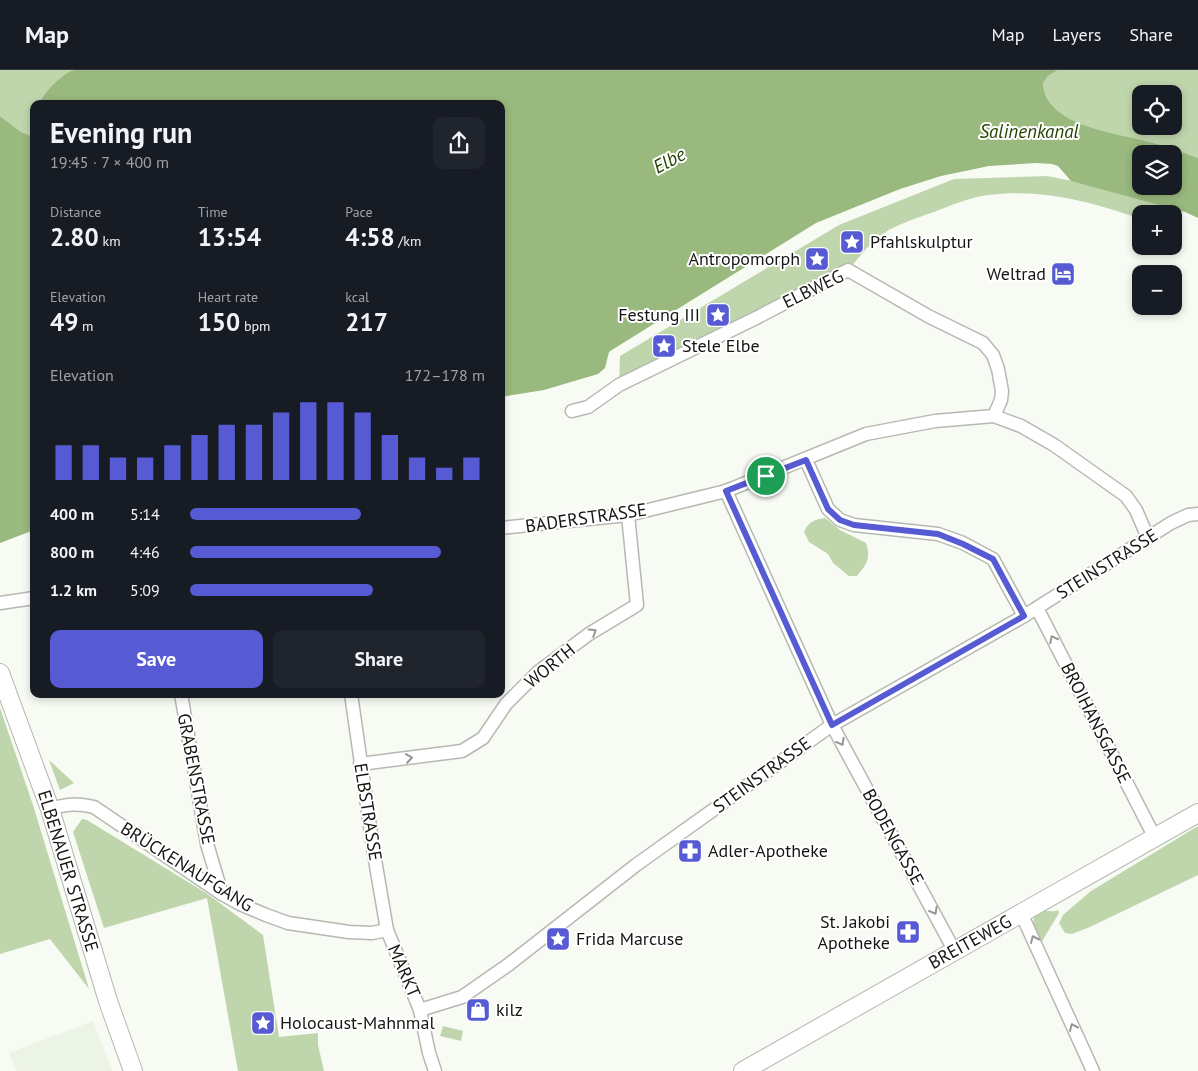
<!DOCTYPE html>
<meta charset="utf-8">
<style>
body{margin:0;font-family:"PT Sans",sans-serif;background:#20242c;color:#f1f3f6;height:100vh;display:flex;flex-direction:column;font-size:19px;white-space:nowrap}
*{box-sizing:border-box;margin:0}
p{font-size:16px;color:#9ea1a6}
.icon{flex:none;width:28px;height:28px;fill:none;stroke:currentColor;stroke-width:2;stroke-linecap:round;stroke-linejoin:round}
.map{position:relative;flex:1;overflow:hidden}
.drawer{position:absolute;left:30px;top:30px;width:475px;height:598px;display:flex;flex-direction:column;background:#171b24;border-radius:10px;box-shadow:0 2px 8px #0003}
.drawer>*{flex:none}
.buttons{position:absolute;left:1132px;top:15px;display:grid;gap:10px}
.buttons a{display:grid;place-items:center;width:50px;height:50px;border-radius:10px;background:#171b24;box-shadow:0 2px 8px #0003;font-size:25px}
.pin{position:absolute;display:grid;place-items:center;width:42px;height:42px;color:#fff;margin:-21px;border:2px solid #fff;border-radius:50%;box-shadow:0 1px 5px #0007}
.round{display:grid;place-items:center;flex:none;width:52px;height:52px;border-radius:10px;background:#20242c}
.overview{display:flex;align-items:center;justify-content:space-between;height:85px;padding:0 20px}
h1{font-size:28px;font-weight:700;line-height:38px}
.metrics{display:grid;grid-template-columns:repeat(3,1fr);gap:8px;height:85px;padding:5px 20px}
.metrics div{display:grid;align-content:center}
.metrics b{font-size:25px;font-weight:700}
.metrics small{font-size:14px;font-weight:400}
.metrics p{font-size:14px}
.chart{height:140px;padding:10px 20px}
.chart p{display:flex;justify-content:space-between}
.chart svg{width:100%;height:90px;margin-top:5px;stroke:#575bd3;stroke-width:6}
.primary-button{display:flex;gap:10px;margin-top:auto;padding:10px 20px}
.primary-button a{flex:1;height:58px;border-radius:10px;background:#575bd3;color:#fff;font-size:20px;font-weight:700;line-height:58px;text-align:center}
.primary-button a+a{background:#20242c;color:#f1f3f6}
ul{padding:0 20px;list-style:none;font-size:16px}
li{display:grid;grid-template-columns:80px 60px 1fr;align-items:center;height:38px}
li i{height:12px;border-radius:6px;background:#575bd3}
header{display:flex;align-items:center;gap:30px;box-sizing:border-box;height:70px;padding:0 25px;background:#171b24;border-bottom:1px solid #363941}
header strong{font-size:24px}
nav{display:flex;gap:28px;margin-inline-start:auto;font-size:18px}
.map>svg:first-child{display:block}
.built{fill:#ebf4e5}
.green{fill:#bfd6ad;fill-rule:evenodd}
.water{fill:#99b97e;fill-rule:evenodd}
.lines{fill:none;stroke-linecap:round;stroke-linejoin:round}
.street-casing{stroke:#b5b9b2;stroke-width:15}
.secondary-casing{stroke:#b5b9b2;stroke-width:20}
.street{stroke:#fff;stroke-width:12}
.secondary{stroke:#fff;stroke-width:18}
.oneway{stroke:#969695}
.route-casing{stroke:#fff;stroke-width:10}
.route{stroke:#575bd3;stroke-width:6}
.labels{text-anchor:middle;stroke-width:4;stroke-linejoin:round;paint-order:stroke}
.poi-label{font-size:18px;fill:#151613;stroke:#fff;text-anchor:start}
.street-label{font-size:18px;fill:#151613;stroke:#fff}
.water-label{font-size:19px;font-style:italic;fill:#264201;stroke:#fff}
</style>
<header>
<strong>Map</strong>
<nav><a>Map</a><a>Layers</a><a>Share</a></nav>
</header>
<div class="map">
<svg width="1198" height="1001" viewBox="0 0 1198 1001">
<rect width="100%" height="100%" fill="#f7fbf3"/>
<path class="built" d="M93,951L112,1001H17L9,983Z"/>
<g class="green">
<path d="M0,0H74C63,4 43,23 39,34H34V64L31,67L21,62L0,46Z"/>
<path d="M1058,0H1198V88C1182,82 1166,76 1150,72C1117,63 1046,58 1043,13L1048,6ZM1141,24H1174V56H1141Z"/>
<path d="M1047,106L1178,132L1174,144H1141V149C1093,132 1041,118 989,125C970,127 952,135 934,142C914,149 893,155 876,169C866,178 857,190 848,200L619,315L620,286L839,155L954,109Z"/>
<path d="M825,448L840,460L866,473C871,488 867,494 857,506H849L833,493L828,484L809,472L804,462C808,452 815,449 825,448Z"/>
<path d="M0,638L33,735L89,919L50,869L0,884Z"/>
<path d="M49,690L74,713L60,720Z"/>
<path d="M82,749L87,750L206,823L263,865L279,967L318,963V975L324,1001H238L207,828L104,858L73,762Z"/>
<path d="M1198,756V805L1090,857L1072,864L1065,863L1059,853L1063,845L1091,821Z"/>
<path d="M1058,840L1059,843L1041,873C1037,863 1026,846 1042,841C1047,840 1052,843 1058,840Z"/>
<path d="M443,956L463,961L461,971L440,966Z"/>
</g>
<g class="water">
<path d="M74,0H1058L1048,6L1043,13C1045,57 1118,63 1150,72C1166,76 1182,82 1198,88V148L1185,142L1071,111L1058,96L1052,94L1036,93L989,96L941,106L900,119L816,153L615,278L609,282L605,298L598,304L544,320L501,327V34H39C43,23 63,3 74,0ZM1141,84H1174V116H1141Z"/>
<path d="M0,46L21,62L31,66L34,64V460L0,473Z"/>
</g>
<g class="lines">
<defs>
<g id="street">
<path d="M572,341L588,337L619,315L756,248L848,200L928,246L983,273L993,285L998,299L1002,321L1001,330L994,346"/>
<path d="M806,390L828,439L840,450L854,455L938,464L963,473L993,489L1024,546"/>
<path d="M726,421L832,655L954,880"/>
<path d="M501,458L628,445L726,421L866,364L935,351L994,346L1021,356L1054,375L1126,426L1136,440L1148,468"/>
<path d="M0,533L34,528"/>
<path d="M1037,538L1155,768"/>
<path d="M181,624L207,774L222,824"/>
<path d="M351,624L374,784L387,860L420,940L429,983L435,1001"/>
<path d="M360,694L462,681L483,668L506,634L538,602L589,564L637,535L628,445"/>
<path d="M50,739C66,734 77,733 94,737L222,824L240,834L266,845L288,853L349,862L372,863L387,860"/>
<path d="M1021,843L1093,1001"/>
<path d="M420,940L462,927L508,895L636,795L832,655L1024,546L1171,453L1188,445L1198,444"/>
</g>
<g id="secondary">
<path d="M0,603L50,739L108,931L133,1001"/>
<path d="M743,1001L1198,743"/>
</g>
</defs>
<use href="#street" class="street-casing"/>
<use href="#secondary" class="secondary-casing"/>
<use href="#street" class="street"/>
<use href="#secondary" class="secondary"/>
</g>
<defs><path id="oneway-chevron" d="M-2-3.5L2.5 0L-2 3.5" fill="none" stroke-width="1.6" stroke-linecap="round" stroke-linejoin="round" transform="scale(1.25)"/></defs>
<g class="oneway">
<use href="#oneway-chevron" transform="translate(593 562) rotate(-32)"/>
<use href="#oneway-chevron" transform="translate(1053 569) rotate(-117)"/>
<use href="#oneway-chevron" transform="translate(841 672) rotate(61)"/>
<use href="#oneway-chevron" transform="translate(409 688) rotate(-8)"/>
<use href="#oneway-chevron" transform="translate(934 841) rotate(61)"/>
<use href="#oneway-chevron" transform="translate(1034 869) rotate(-114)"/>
<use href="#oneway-chevron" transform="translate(1073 957) rotate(-114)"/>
</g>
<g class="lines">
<defs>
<path id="route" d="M806,390L828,439L840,450L854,455L938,464L963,474L993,489L1024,546L832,655L726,421Z"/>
</defs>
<use href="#route" class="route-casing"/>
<use href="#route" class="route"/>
</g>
<defs>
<symbol id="sight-square" viewBox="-11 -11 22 22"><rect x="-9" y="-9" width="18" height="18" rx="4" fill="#575bd3" stroke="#fff"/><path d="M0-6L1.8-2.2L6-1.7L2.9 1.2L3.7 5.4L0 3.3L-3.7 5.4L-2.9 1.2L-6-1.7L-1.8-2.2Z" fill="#fff"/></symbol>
<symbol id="hotel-square" viewBox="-11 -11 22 22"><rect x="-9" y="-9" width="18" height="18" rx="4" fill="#575bd3" stroke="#fff"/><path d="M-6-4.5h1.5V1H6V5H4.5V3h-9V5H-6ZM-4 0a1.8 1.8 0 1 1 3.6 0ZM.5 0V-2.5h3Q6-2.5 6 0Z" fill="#fff"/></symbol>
<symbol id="pharmacy-square" viewBox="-11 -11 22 22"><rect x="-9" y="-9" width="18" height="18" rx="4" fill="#575bd3" stroke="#fff"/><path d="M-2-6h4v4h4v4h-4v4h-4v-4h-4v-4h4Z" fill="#fff"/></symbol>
<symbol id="shop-square" viewBox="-11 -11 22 22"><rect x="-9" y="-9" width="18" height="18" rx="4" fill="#575bd3" stroke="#fff"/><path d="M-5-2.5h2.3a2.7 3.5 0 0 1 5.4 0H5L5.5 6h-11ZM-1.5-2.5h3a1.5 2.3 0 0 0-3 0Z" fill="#fff"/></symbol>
</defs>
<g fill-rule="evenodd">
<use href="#sight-square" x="838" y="158" width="28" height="28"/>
<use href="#sight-square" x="803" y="175" width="28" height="28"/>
<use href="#hotel-square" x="1049" y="190" width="28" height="28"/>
<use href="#sight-square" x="704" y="231" width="28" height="28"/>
<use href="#sight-square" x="650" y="262" width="28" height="28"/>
<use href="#pharmacy-square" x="676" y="767" width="28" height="28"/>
<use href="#pharmacy-square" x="894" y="848" width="28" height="28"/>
<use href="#sight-square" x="544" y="855" width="28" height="28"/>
<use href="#shop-square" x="464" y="926" width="28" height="28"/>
<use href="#sight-square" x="249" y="939" width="28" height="28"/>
</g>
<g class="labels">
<g class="poi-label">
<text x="870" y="178">Pfahlskulptur</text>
<text x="800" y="195" text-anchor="end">Antropomorph</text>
<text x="1046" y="210" text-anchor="end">Weltrad</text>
<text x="700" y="251" text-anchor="end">Festung III</text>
<text x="682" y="282">Stele Elbe</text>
<text x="708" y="787">Adler-Apotheke</text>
<text x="890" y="858" text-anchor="end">St. Jakobi<tspan x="890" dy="21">Apotheke</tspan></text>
<text x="576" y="875">Frida Marcuse</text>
<text x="496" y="946">kilz</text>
<text x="280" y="959">Holocaust-Mahnmal</text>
</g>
<g class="street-label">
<text transform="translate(813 219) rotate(-26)" y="6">ELBWEG</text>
<text transform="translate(586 448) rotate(-8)" y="6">BADERSTRASSE</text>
<text transform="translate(1107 494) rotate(-32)" y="6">STEINSTRASSE</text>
<text transform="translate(550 596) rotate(-39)" y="6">WORTH</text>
<text transform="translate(1096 653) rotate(63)" y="6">BROIHANSGASSE</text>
<text transform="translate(762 705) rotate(-36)" y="6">STEINSTRASSE</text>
<text transform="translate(196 709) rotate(79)" y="6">GRABENSTRASSE</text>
<text transform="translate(368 742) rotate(81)" y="6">ELBSTRASSE</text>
<text transform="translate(893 767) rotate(61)" y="6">BODENGASSE</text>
<text transform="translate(187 797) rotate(32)" y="6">BRÜCKENAUFGANG</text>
<text transform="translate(68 801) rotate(73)" y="6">ELBENAUER STRASSE</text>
<text transform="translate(970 872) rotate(-29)" y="6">BREITEWEG</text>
<text transform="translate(404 901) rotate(67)" y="6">MARKT</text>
</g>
<g class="water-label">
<text x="1029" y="68">Salinenkanal</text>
<text transform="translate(669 90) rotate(-28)" y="7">Elbe</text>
</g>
</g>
</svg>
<div class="buttons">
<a><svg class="icon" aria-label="locate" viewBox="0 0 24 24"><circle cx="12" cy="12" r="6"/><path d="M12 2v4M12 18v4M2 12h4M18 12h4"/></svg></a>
<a><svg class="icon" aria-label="layers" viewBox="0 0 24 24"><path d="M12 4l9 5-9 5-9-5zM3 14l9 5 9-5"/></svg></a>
<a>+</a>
<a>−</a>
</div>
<div class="pin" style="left:766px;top:406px;background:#1e9e55"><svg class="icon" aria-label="arrive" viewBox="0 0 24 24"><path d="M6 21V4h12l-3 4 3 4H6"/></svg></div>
<section class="drawer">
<div class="overview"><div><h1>Evening run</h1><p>19:45 · 7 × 400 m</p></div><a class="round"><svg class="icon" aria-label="share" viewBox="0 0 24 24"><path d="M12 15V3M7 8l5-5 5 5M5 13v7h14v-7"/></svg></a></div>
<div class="metrics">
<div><p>Distance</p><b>2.80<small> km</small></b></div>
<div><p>Time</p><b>13:54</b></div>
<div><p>Pace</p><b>4:58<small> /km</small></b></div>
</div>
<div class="metrics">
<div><p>Elevation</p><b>49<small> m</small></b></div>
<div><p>Heart rate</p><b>150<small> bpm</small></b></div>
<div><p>kcal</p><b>217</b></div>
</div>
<div class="chart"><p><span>Elevation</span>172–178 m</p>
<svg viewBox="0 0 160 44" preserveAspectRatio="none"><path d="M5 44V27M15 44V27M25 44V33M35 44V33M45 44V27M55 44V22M65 44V17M75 44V17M85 44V11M95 44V6M105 44V6M115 44V11M125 44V22M135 44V33M145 44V38M155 44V33"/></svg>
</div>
<ul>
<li><b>400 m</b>5:14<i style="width:58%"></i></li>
<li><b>800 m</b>4:46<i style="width:85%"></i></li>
<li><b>1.2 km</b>5:09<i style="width:62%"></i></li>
</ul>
<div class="primary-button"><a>Save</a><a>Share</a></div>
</section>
</div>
